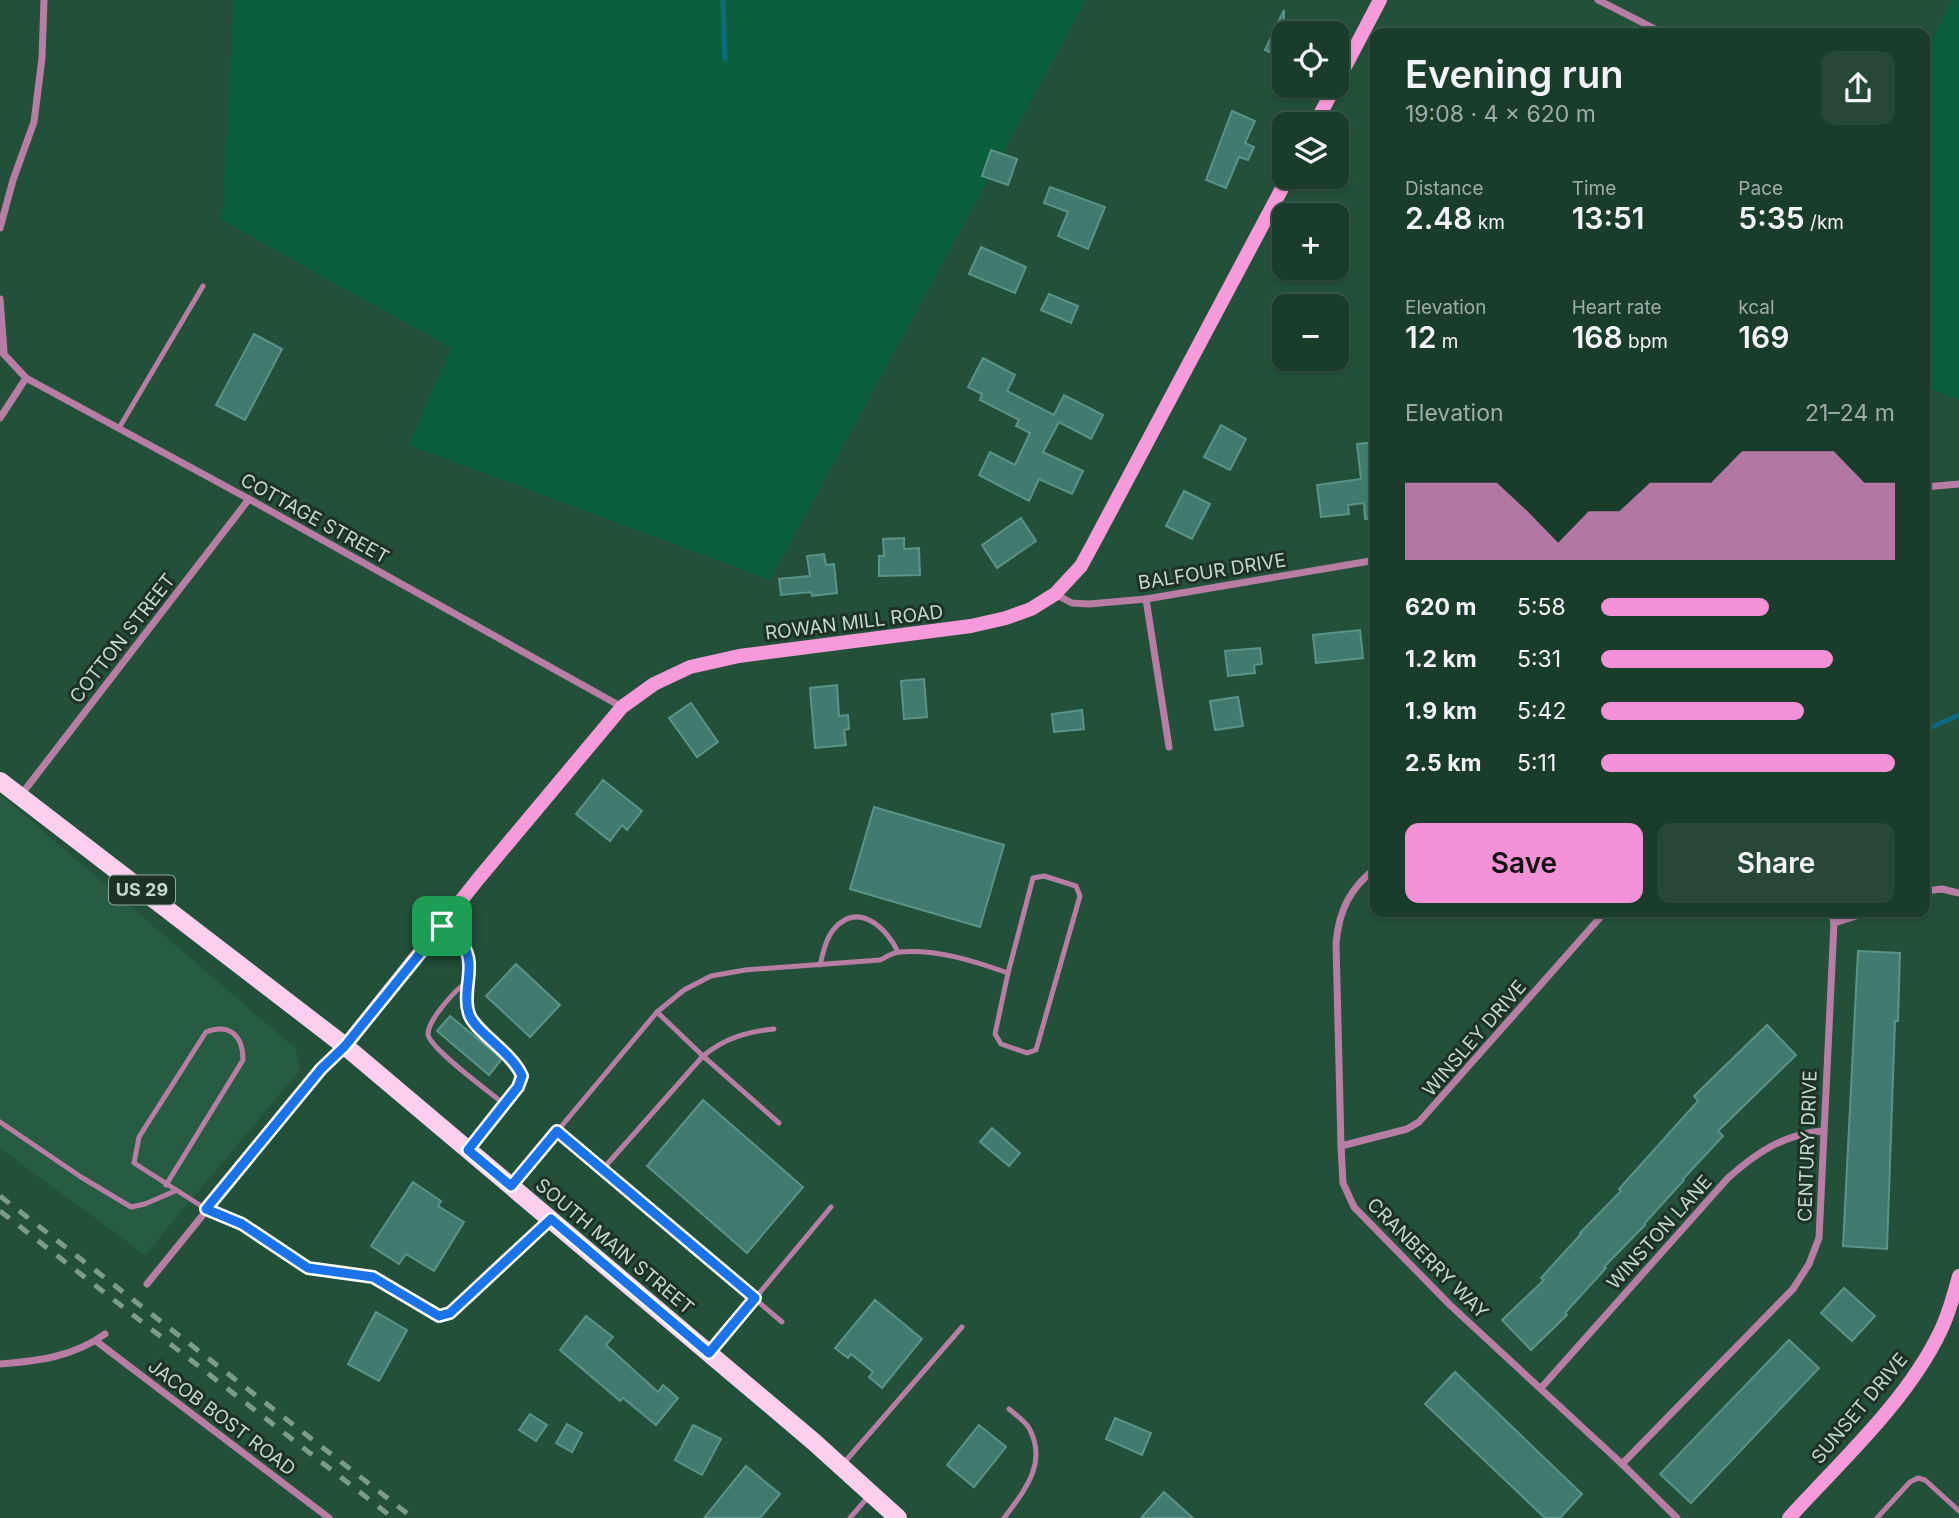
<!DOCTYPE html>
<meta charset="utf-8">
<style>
body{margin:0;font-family:Inter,sans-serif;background:#274737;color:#f1f3f6;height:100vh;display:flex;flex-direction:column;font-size:26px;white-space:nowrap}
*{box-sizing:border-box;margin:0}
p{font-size:23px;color:#9fada9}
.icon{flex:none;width:38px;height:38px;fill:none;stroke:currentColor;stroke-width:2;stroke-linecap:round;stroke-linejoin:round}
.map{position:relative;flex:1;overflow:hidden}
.details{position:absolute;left:1370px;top:28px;width:560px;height:889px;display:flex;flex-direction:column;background:#1a3c2b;border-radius:14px;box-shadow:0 2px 5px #0004,0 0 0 2px #385647}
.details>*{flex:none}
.tools{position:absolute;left:1272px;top:21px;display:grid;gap:14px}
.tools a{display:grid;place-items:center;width:77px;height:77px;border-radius:14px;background:#1a3c2b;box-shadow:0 2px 5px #0004,0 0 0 2px #385647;font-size:35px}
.pin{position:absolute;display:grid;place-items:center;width:60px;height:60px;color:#fff;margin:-30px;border-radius:14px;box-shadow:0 4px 10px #0006}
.round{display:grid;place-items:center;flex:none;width:74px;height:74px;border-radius:14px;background:#274737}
.headline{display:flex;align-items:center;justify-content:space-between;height:119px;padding:0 35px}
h1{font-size:38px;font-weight:600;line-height:52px}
.stats{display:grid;grid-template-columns:repeat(3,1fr);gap:10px;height:119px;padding:7px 35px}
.stats div{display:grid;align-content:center}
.stats b{font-size:30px;font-weight:600}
.stats small{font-size:19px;font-weight:400}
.stats p{font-size:19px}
.chart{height:196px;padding:14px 35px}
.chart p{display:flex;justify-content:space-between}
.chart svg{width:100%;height:126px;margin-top:7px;fill:#f391d6;opacity:.7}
.button{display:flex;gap:14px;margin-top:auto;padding:14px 35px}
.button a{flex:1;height:80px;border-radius:14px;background:#f391d6;color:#111;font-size:28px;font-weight:600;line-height:80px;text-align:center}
.button a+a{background:#274737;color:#f1f3f6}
ul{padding:0 35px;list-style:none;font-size:23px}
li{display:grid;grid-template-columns:112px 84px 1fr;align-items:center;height:52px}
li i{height:18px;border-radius:9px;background:#f391d6}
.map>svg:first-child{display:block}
.built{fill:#265c41}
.green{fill:#0a603d}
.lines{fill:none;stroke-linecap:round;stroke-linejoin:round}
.stream{stroke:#10697e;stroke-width:5}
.building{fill:#417a6e;stroke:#5a9488;stroke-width:2}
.lane{stroke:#b77da5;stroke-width:5}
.street{stroke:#b77da5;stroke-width:7}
.secondary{stroke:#f69ada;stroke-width:14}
.primary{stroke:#fdceed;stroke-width:18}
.rail{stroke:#7b9c89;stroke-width:5;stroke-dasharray:12 12;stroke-linecap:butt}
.route-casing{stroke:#fff;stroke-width:14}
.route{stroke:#1a73e8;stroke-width:9}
.labels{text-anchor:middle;stroke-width:6;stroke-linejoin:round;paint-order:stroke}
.shield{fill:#1e3126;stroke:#91a79a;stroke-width:2}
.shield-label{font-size:18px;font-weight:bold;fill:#c2d9cb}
.street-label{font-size:19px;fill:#c2d9cb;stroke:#1e3126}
</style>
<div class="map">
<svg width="1959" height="1518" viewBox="0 0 1959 1518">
<rect width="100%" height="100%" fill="#235039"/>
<path class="built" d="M0,794L296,1049L300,1070L145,1255L0,1148Z"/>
<g class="green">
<path d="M234,0H1086L770,580L409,445L451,348L222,220Z"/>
<path d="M1953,0H1959V400L1925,387V55Z"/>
</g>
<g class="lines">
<g class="stream">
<path d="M723,0L725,59"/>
<path d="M1925,730L1959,715"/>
</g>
</g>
<g class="building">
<path d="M1284,10V59L1265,50Z"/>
<path d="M1232,111L1255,121L1245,143L1254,147L1248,160L1239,157L1226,188L1206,180Z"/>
<path d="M991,150L1017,159L1008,185L982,176Z"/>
<path d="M1050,187L1105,207L1088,249L1058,236L1068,212L1044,203Z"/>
<path d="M981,247L1026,267L1015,293L969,274Z"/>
<path d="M1049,294L1078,306L1071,323L1041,310Z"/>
<path d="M254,334L282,349L245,420L216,405Z"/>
<path d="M983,358L1015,375L1007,391L1054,415L1064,395L1103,415L1091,439L1059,422L1043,452L1083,471L1072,494L1039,479L1029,501L979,475L990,452L1015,465L1030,433L1016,426L1019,420L980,400L982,394L968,387Z"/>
<path d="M1221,425L1246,439L1230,470L1204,457Z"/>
<path d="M1376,442V518L1365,519L1364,503L1348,505L1349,514L1321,517L1317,485L1361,479L1357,444Z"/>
<path d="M1184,491L1210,504L1192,539L1166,526Z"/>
<path d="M1021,518L1036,541L997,568L982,545Z"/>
<path d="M904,538V549L919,548L920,575L879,576V556H884L883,539Z"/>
<path d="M824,554L826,565L834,564L837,593L812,596L811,592L781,595L779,579L810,576L807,556Z"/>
<path d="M1360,630L1363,658L1316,663L1313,635Z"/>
<path d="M1260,648L1262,664L1254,665L1255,673L1228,676L1225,651Z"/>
<path d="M924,679L927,717L904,719L901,681Z"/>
<path d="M837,685L839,716L848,715L849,729L844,730L846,745L815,748L810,688Z"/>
<path d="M1238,697L1243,726L1215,730L1210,701Z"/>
<path d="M691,703L718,742L697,757L669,718Z"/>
<path d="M1082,710L1084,729L1054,732L1052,714Z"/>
<path d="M603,780L642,811L627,830L622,825L610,841L576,814Z"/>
<path d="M874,807L1004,845L980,927L850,889Z"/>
<path d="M1858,951L1900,953L1898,1021H1895L1887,1249L1843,1246Z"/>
<path d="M516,964L560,1005L530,1037L486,996Z"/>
<path d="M450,1016L502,1059L489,1075L437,1031Z"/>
<path d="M1767,1025L1796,1055L1718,1131L1723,1136L1683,1179L1684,1180L1644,1224L1645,1225L1604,1267L1606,1268L1565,1313L1567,1315L1531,1350L1502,1320L1544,1280L1541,1278L1581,1234L1580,1233L1621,1191L1619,1189L1698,1101L1694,1096Z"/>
<path d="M703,1100L803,1187L747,1253L647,1166Z"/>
<path d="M992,1128L1020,1153L1009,1166L980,1142Z"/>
<path d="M413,1182L441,1201L438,1206L464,1222L434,1271L406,1254L399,1264L371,1246Z"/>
<path d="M1844,1288L1875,1316L1852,1341L1821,1313Z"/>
<path d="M875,1300L922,1339L882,1388L869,1377L873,1372L851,1354L848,1358L835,1348Z"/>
<path d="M376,1312L407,1330L379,1381L348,1364Z"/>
<path d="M586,1316L613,1337L606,1345L658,1392L663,1385L678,1398L656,1425L623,1398L620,1401L560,1350Z"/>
<path d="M1789,1340L1819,1368L1691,1503L1660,1474Z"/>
<path d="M1455,1372L1582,1494L1560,1518H1545L1425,1404Z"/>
<path d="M530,1414L547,1425L536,1441L519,1430Z"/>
<path d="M1115,1418L1151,1433L1142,1455L1106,1439Z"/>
<path d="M567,1424L582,1433L572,1452L556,1443Z"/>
<path d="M693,1425L721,1439L702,1475L675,1460Z"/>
<path d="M979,1425L1006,1447L974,1487L947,1465Z"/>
<path d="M746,1466L780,1494L760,1518H704Z"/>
<path d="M1164,1492L1193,1518H1141Z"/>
</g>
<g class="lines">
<g class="lane">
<path d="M119,428L203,286"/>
<path d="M1044,876L1076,886L1080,896L1036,1050L1027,1053L1001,1044L995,1034L1008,973L1033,878Z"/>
<path d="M442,926C448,932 457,937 462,944C478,964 460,991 469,1014C475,1032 512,1052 522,1076L518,1087L468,1148"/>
<path d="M820,965C823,953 826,938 834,929C858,901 887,928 898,952"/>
<path d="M467,982C455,990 428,1020 428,1034C428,1047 491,1093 504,1104"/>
<path d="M774,1029C746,1032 725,1038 703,1056L779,1123"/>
<path d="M0,1122L81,1177L131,1207L145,1204L175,1191"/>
<path d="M557,1131L782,1322"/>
<path d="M602,1170L703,1056L657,1012"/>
<path d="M513,1184L657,1012L684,990L711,976L745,970L880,960C886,957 894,952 900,952C937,949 974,961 1008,973"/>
<path d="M166,1185L243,1060C243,1036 230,1023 206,1032L139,1137L134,1163L206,1209L241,1225L308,1268L373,1277L439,1316L450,1313L549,1222"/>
<path d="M712,1350L831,1207"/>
<path d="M843,1464L962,1327"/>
<path d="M850,1518L869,1496"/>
<path d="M1004,1518C1025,1490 1048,1463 1029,1428C1025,1421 1015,1414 1009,1409"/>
<path d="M1877,1518L1910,1482L1918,1478L1925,1480L1959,1511"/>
</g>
<g class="street">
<path d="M1598,0L1663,33"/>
<path d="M0,228L13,180L34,122L42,58L44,0"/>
<path d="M0,299L4,351"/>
<path d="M0,350L26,378L249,499L622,707"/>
<path d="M0,418L26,378"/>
<path d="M1925,487L1959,484"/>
<path d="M1055,594L1072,603L1089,604L1146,599L1376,560"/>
<path d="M1146,599L1169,747"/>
<path d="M21,795L249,499"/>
<path d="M1376,868C1350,888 1339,910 1336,943L1341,1146L1343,1183L1354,1207L1450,1305L1622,1464L1677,1518"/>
<path d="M1925,891L1942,889L1959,893"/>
<path d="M1834,923L1869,912"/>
<path d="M1341,1146L1407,1129L1419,1122L1605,912"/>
<path d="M147,1284L321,1069L344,1048"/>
<path d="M96,1341L329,1518"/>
<path d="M0,1364C38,1361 73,1357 105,1334"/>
<path d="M1541,1388L1728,1178C1757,1152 1783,1135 1822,1131"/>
<path d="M1622,1464L1793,1289L1809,1264L1819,1238L1834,923L1831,912"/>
</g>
<g class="secondary">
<path d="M1337,82L1380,0"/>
<path d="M1315,124L1335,86"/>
<path d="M345,1046L479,878L622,707L654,684L690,667L739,656L971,626L1006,618L1031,609L1055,594L1081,566L1093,544L1288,177"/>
<path d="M1789,1518C1841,1461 1907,1401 1940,1332C1949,1314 1954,1294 1959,1276"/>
</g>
<path class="primary" d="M0,781L345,1046L814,1442L898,1518"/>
<g class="rail">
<path d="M0,1196L413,1518"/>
<path d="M0,1211L393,1518"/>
</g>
</g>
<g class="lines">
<defs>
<path id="route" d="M442,926C448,931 457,937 462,944C478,964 461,991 469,1014C475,1032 512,1052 522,1076L518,1087L468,1150L511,1186L557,1131L755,1298L709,1353L551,1219L450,1313L439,1316L373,1277L308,1268L242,1224L206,1209L321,1069L345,1046Z"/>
</defs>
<use href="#route" class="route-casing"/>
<use href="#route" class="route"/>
</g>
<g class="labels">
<rect class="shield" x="109" y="875.5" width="66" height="29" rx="5"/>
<g class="shield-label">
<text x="142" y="896">US 29</text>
</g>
<g class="street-label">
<text transform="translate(315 518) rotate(29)" y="7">COTTAGE STREET</text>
<text transform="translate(1212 571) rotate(-9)" y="7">BALFOUR DRIVE</text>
<text transform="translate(854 622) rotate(-7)" y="7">ROWAN MILL ROAD</text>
<text transform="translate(122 638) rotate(-52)" y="7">COTTON STREET</text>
<text transform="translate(1474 1038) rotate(-49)" y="7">WINSLEY DRIVE</text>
<text transform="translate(1807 1146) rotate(-88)" y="7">CENTURY DRIVE</text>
<text transform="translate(1659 1232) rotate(-48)" y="7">WINSTON LANE</text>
<text transform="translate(615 1246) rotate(40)" y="7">SOUTH MAIN STREET</text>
<text transform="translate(1428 1258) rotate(45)" y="7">CRANBERRY WAY</text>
<text transform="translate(1859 1408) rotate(-50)" y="7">SUNSET DRIVE</text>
<text transform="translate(222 1417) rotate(37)" y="7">JACOB BOST ROAD</text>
</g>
</g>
</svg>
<div class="tools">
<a><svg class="icon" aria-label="locate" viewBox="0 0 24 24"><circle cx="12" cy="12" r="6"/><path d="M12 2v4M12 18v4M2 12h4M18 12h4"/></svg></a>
<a><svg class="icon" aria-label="layers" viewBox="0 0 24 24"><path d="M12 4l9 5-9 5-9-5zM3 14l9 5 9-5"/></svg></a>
<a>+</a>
<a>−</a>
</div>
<div class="pin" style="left:442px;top:926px;background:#1e9e55"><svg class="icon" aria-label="arrive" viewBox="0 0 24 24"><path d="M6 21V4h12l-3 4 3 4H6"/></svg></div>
<section class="details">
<div class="headline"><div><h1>Evening run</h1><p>19:08 · 4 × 620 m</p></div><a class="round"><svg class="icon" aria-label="share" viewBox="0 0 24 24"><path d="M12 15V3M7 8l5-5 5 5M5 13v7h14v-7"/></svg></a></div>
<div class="stats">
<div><p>Distance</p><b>2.48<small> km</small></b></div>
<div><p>Time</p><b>13:51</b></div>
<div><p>Pace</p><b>5:35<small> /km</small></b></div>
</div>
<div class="stats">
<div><p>Elevation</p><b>12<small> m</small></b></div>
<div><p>Heart rate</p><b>168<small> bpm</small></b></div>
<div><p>kcal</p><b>169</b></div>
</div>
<div class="chart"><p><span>Elevation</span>21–24 m</p>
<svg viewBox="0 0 160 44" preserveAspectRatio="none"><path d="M0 44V17L10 17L20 17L30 17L40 27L50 38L60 27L70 27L80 17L90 17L100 17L110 6L120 6L130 6L140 6L150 17L160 17V44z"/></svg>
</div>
<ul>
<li><b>620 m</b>5:58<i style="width:57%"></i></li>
<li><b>1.2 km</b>5:31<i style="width:79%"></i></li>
<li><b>1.9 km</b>5:42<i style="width:69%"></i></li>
<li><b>2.5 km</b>5:11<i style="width:100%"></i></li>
</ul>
<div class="button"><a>Save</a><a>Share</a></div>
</section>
</div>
